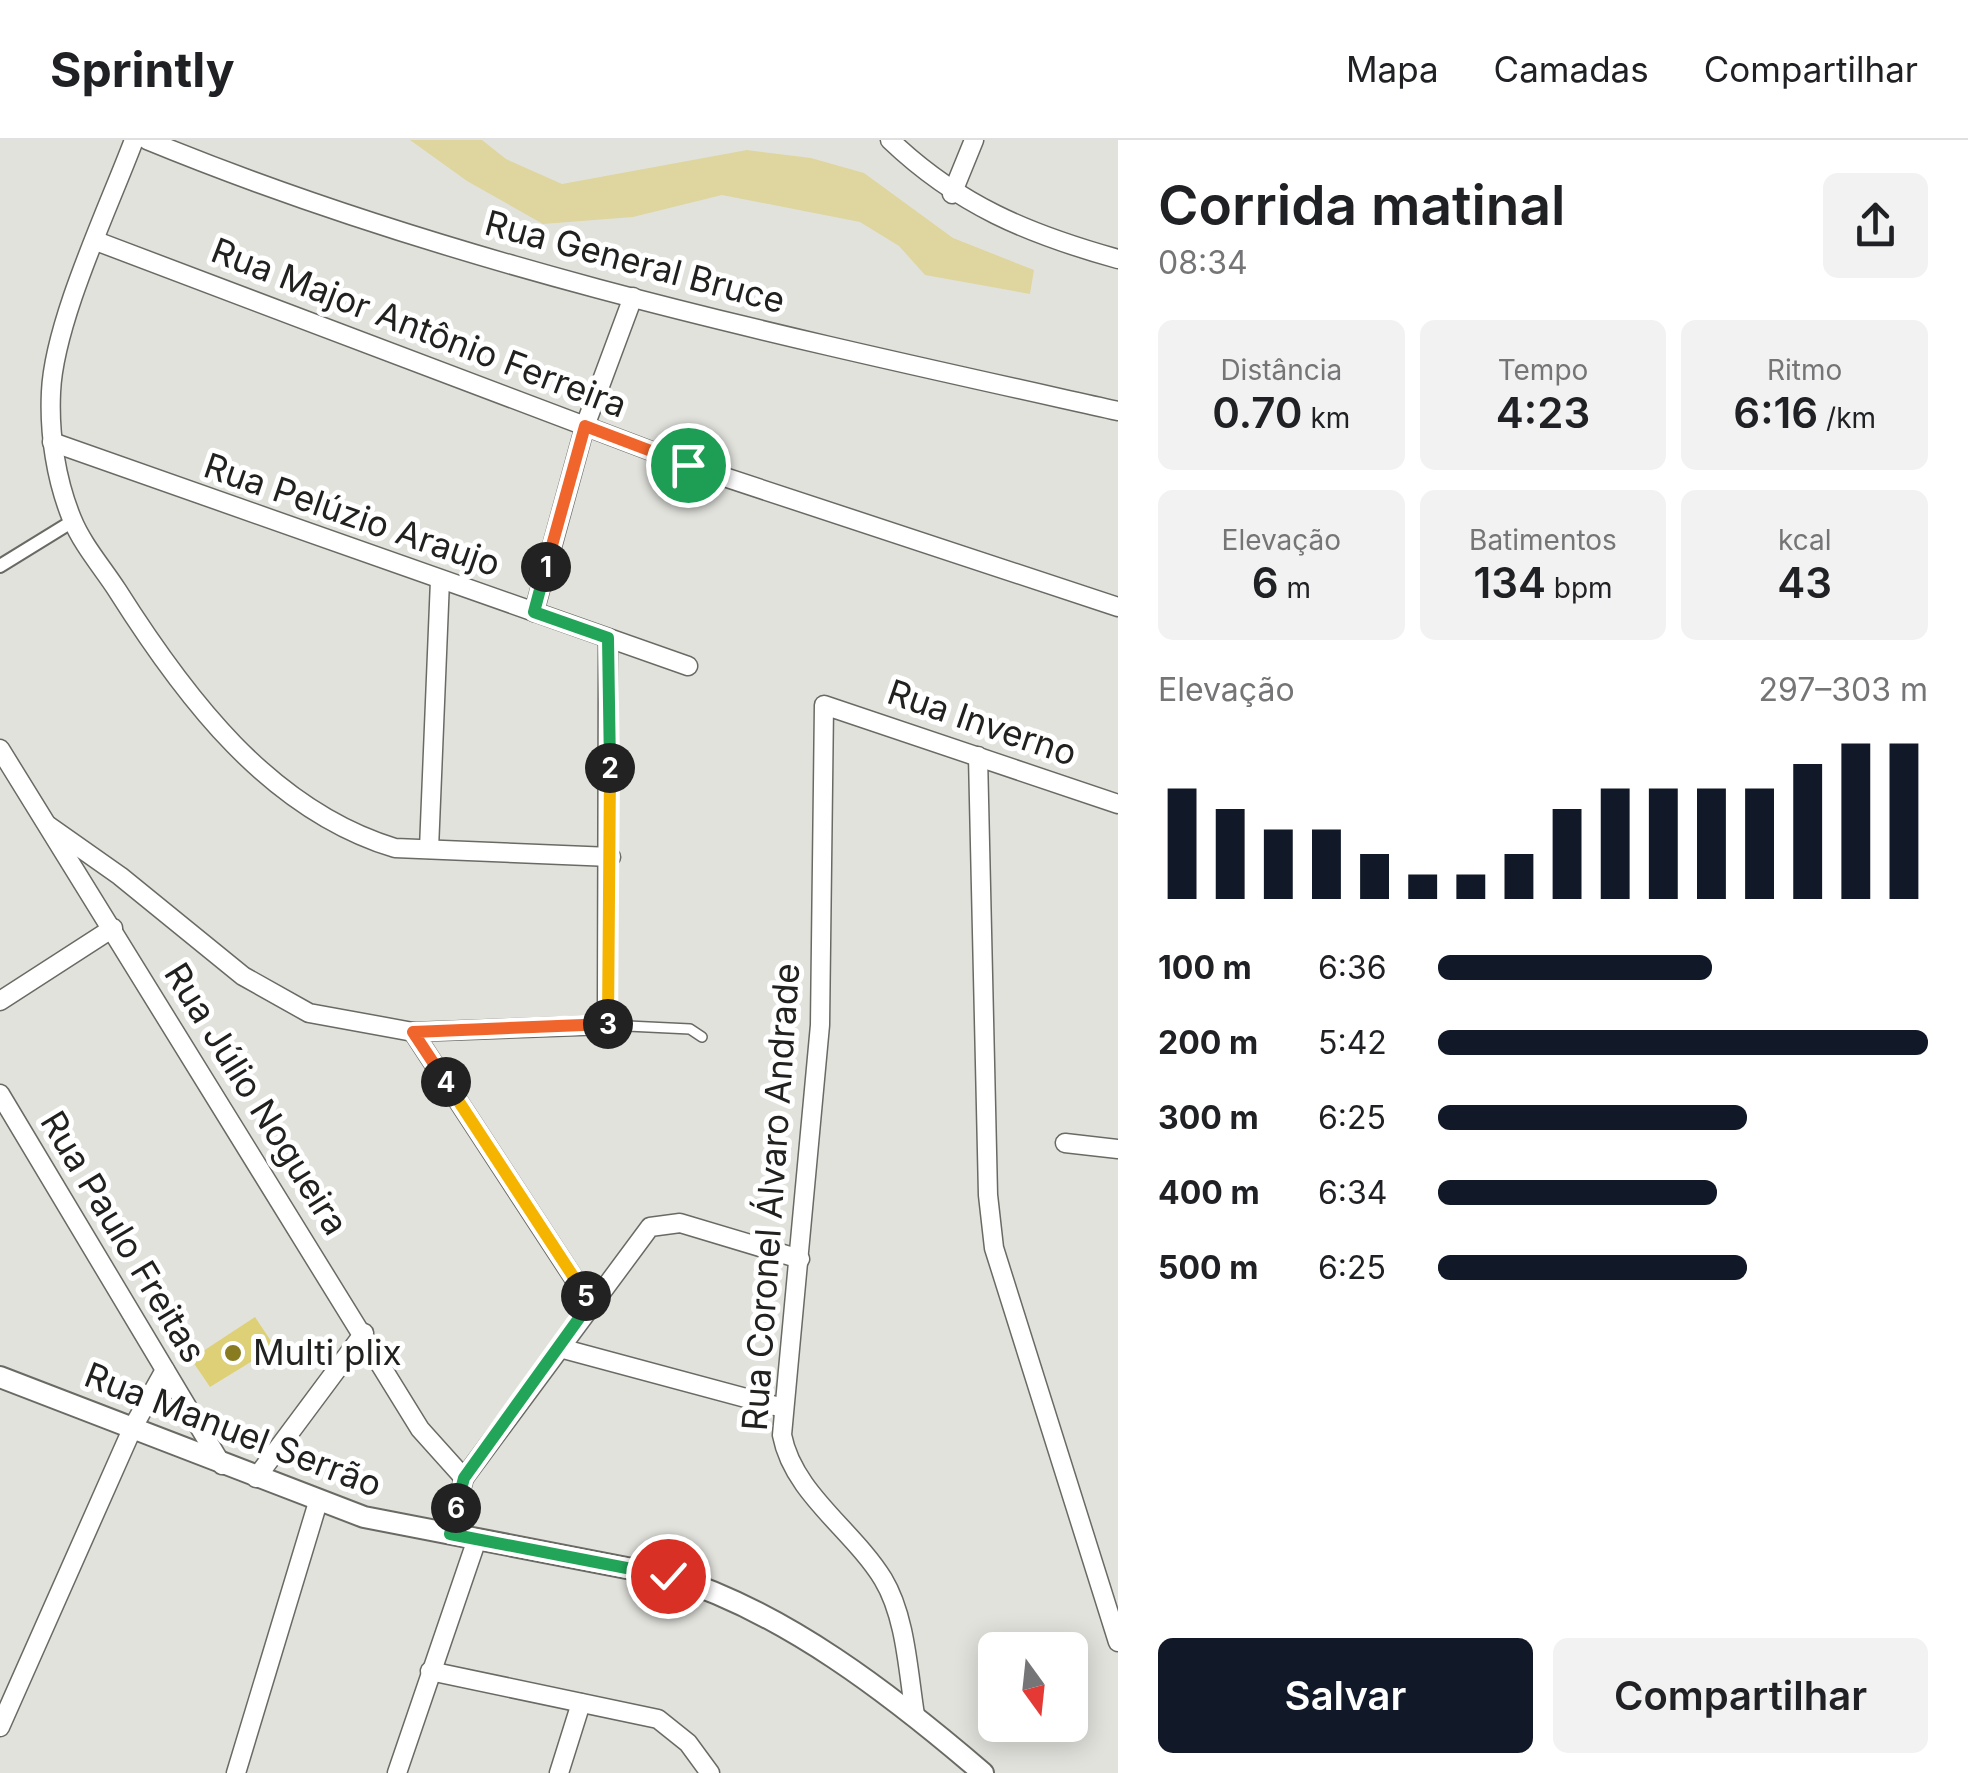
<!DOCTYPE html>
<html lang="pt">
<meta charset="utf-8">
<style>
body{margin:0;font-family:Inter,sans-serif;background:#f2f2f2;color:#202124;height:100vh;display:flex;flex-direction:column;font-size:38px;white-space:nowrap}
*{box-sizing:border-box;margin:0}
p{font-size:32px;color:#757577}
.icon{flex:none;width:55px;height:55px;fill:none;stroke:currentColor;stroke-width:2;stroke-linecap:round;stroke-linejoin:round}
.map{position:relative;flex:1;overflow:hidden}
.sheet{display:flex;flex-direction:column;background:#fff;width:850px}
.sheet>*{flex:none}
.needle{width:65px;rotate:165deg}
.controls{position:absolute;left:978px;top:1492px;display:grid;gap:20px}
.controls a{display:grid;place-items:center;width:110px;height:110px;border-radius:15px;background:#fff;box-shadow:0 5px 25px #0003;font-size:50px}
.pin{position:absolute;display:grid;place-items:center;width:85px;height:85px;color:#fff;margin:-42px;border:5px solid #fff;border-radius:50%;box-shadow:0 2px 10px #0007}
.km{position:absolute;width:50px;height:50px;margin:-25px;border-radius:50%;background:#222;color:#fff;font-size:28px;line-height:50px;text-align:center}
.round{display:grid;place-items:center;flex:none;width:105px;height:105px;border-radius:15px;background:#f2f2f2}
.head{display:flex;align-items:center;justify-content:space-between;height:170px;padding:0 40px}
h1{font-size:55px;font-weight:600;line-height:75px}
.stats{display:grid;grid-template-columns:repeat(3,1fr);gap:15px;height:170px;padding:10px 40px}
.stats div{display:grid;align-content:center;border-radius:15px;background:#f2f2f2;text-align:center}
.stats b{font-size:42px;font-weight:600}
.stats small{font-size:28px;font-weight:400}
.stats p{font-size:28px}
.chart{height:280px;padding:20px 40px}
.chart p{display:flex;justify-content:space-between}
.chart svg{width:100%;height:180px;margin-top:10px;stroke:#111827;stroke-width:6}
.cta{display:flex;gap:20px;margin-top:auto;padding:20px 40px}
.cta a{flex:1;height:115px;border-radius:15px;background:#111827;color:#fff;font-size:40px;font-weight:600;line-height:115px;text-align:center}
.cta a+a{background:#f2f2f2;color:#202124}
ul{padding:0 40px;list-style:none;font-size:32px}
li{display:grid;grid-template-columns:160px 120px 1fr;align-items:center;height:75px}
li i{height:25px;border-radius:12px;background:#111827}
header{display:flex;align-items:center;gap:60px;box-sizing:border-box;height:140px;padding:0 50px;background:#fff;border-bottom:2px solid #e0e0e0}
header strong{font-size:48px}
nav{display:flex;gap:55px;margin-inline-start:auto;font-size:35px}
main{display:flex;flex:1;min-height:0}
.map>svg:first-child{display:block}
.green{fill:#ded69e}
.building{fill:#ded076}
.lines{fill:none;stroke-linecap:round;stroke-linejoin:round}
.service-casing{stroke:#6a6a65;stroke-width:12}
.pedestrian-casing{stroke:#6a6a65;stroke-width:16}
.minor-casing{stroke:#6a6a65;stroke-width:21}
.tertiary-casing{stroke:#6a6a65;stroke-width:24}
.service{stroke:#fff;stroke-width:9}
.pedestrian{stroke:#fff;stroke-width:12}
.minor{stroke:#fff;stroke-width:18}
.tertiary{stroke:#fff;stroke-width:20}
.split-1-casing{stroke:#fff;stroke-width:20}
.split-2-casing{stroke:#fff;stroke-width:20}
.split-3-casing{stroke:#fff;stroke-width:20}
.split-4-casing{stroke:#fff;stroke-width:20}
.split-5-casing{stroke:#fff;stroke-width:20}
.split-6-casing{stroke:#fff;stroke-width:20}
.split-7-casing{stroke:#fff;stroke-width:20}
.split-1{stroke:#f0652b;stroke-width:12}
.split-2{stroke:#22a559;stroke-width:12}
.split-3{stroke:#f5b400;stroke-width:12}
.split-4{stroke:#f0652b;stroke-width:12}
.split-5{stroke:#f5b400;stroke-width:12}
.split-6{stroke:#22a559;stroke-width:12}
.split-7{stroke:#22a559;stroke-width:12}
.poi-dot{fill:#897b20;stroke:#fff;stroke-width:4}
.labels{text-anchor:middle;stroke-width:10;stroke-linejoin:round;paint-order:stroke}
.street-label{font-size:35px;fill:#21211f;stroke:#fff}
.poi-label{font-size:35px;fill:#21211f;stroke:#fff;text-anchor:start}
</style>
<header>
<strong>Sprintly</strong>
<nav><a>Mapa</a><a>Camadas</a><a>Compartilhar</a></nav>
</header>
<main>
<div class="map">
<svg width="1118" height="1633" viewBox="0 0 1118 1633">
<rect width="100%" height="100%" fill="#e2e2dd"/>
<path class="green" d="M410,0H482L506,19L562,44L747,10L811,18L864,33L953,98L1034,130L1030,154L925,135L899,106L860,82L722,55L633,77L543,84L467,41Z"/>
<path class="building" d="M255,1177L275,1207L210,1247L191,1219Z"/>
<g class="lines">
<defs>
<path id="service" d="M607,885L690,889L702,897"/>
<path id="pedestrian" d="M0,426L73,381"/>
<g id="minor">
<path d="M134,0C108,69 54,182 51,252C49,294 56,340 72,379C82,404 102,427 117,450C184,556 269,670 395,708L611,717"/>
<path d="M147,0C458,128 790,198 1118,271"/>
<path d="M890,0C958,65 1028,94 1118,119"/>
<path d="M952,54L974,0"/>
<path d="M96,101L688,325L1118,467"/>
<path d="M52,302L688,526"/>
<path d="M534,472L585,286L633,157"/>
<path d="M0,609L420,1289L464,1338"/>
<path d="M978,616L988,1055L994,1108L1118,1502"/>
<path d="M49,686L120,736L243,836L309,873L413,892L607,885L608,498"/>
<path d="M429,709L440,440"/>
<path d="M0,861L113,788"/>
<path d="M413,892L590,1163"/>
<path d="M0,954L222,1325"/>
<path d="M1065,1003L1118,1009"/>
<path d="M560,1208L783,1268"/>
<path d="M256,1338L364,1193"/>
<path d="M449,1394L464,1338L650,1087L680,1083L800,1119"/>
<path d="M430,1531L658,1579L688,1603L710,1633"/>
<path d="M915,1575C908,1532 906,1477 883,1439C853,1390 793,1353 782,1295L820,885L824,565L1118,664"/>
<path d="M0,1587L133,1287L165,1230"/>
<path d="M236,1633L318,1362"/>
<path d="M397,1633L477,1399"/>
<path d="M559,1633L581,1563"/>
</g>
<path id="tertiary" d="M0,1237L364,1377L668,1436C784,1471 892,1555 983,1633"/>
</defs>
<use href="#service" class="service-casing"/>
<use href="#pedestrian" class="pedestrian-casing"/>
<use href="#minor" class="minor-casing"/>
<use href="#tertiary" class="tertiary-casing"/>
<use href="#service" class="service"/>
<use href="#pedestrian" class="pedestrian"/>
<use href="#minor" class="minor"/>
<use href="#tertiary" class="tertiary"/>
</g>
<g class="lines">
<defs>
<path id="split-1" d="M546,427L585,286L688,325"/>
<path id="split-2" d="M546,427L534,472L608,498L610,628"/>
<path id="split-3" d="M608,884L610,628"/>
<path id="split-4" d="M446,942L413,892L608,884"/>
<path id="split-5" d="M446,942L586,1156"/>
<path id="split-6" d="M456,1368L464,1338L590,1163L586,1156"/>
<path id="split-7" d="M456,1368L450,1394L668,1436"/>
</defs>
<use href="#split-1" class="split-1-casing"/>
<use href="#split-2" class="split-2-casing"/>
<use href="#split-3" class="split-3-casing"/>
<use href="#split-4" class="split-4-casing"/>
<use href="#split-5" class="split-5-casing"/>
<use href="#split-6" class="split-6-casing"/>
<use href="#split-7" class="split-7-casing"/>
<use href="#split-1" class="split-1"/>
<use href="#split-2" class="split-2"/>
<use href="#split-3" class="split-3"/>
<use href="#split-4" class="split-4"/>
<use href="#split-5" class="split-5"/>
<use href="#split-6" class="split-6"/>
<use href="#split-7" class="split-7"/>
</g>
<circle class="poi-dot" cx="233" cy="1213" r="10"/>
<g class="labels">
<g class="street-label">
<text transform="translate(635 122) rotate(15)" y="12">Rua General Bruce</text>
<text transform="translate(419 188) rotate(21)" y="12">Rua Major Antônio Ferreira</text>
<text transform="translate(352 375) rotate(19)" y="12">Rua Pelúzio Araujo</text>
<text transform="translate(982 583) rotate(19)" y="12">Rua Inverno</text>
<text transform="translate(256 959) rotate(58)" y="12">Rua Júlio Nogueira</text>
<text transform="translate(771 1057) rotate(-86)" y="12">Rua Coronel Álvaro Andrade</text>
<text transform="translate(123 1097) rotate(59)" y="12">Rua Paulo Freitas</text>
<text transform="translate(233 1290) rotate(21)" y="12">Rua Manuel Serrão</text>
</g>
<g class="poi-label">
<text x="253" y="1225">Multi plix</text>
</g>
</g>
</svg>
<div class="controls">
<a><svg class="needle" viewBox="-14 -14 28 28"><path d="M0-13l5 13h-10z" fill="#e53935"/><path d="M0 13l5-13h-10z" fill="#757577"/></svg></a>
</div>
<div class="pin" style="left:688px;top:325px;background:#1e9e55"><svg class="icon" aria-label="arrive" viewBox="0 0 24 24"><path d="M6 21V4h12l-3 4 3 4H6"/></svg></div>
<div class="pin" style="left:668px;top:1436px;background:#d93025"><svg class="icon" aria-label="check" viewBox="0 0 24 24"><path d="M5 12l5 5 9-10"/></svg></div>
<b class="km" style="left:546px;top:427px">1</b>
<b class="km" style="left:610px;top:628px">2</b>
<b class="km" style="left:608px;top:884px">3</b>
<b class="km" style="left:446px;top:942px">4</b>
<b class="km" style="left:586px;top:1156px">5</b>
<b class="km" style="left:456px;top:1368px">6</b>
</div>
<section class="sheet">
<div class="head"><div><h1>Corrida matinal</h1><p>08:34</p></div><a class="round"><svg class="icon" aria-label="share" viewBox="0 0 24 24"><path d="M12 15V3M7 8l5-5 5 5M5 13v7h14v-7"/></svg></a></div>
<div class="stats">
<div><p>Distância</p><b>0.70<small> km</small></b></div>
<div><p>Tempo</p><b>4:23</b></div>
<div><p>Ritmo</p><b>6:16<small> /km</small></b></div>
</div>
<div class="stats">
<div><p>Elevação</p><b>6<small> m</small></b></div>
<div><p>Batimentos</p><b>134<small> bpm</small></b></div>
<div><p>kcal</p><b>43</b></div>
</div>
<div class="chart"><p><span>Elevação</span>297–303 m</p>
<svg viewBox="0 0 160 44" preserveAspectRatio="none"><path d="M5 44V17M15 44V22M25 44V27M35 44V27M45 44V33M55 44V38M65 44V38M75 44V33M85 44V22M95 44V17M105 44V17M115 44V17M125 44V17M135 44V11M145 44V6M155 44V6"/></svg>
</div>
<ul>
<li><b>100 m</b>6:36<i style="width:56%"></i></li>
<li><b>200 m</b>5:42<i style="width:100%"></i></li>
<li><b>300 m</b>6:25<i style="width:63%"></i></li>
<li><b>400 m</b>6:34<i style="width:57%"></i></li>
<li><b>500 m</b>6:25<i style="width:63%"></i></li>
</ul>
<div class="cta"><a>Salvar</a><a>Compartilhar</a></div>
</section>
</main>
